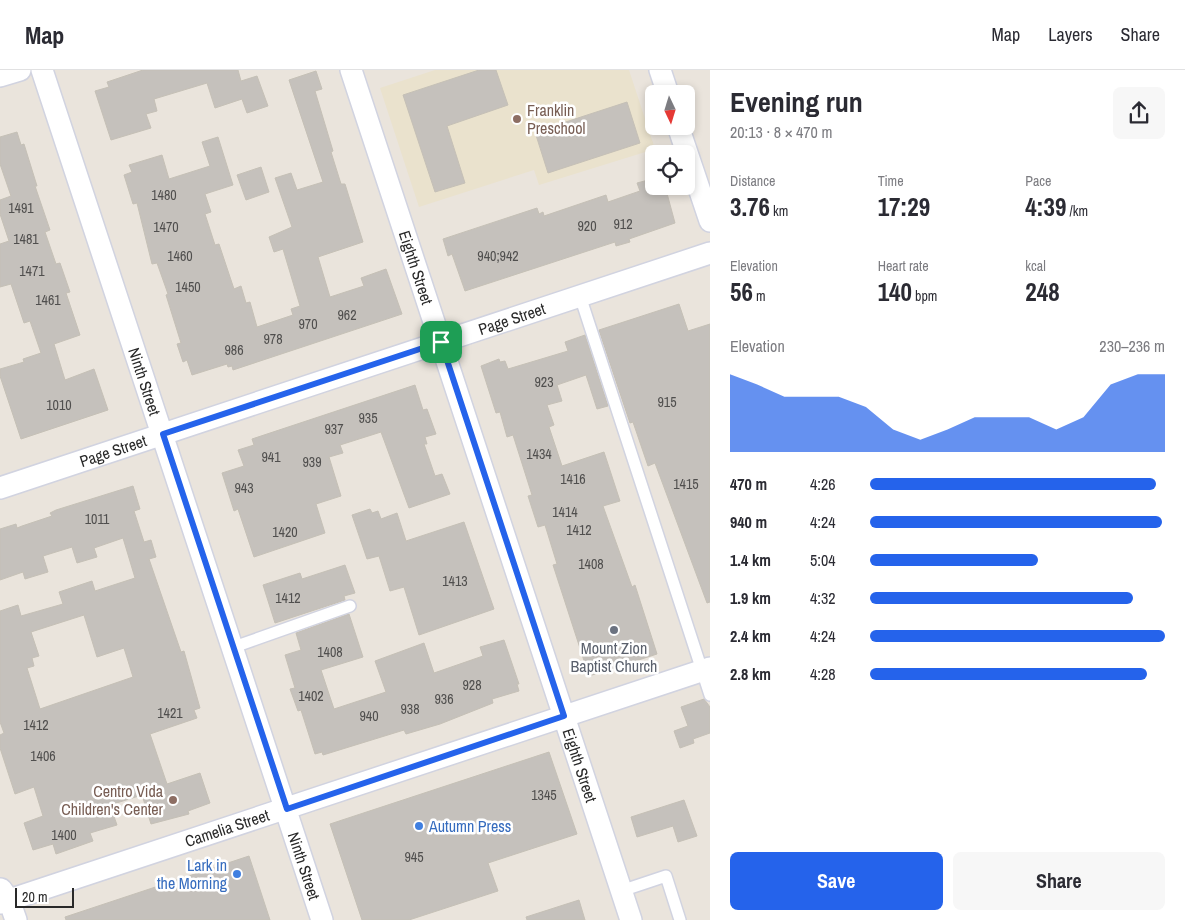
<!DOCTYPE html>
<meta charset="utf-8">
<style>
body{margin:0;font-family:"Archivo Narrow",sans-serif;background:#f7f7f7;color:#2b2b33;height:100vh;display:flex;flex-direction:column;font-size:19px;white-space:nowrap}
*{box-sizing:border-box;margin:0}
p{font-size:16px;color:#7c7c81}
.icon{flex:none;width:28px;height:28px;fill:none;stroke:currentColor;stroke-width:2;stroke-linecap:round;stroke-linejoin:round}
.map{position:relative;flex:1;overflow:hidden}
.details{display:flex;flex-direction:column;background:#fff;width:475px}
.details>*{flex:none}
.needle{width:32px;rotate:176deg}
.fabs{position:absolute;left:645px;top:15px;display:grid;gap:10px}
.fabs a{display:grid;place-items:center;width:50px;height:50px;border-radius:8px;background:#fff;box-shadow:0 2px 8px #0003;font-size:25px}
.scale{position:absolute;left:15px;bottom:12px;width:59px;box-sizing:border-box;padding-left:5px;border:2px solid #292929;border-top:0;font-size:14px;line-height:18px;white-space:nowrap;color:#292929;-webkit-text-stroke:4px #fff;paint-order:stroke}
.pin{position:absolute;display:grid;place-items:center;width:42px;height:42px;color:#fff;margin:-21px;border-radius:10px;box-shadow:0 2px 8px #0006}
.round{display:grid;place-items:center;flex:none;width:52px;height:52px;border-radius:8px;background:#f7f7f7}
.head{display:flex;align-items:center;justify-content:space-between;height:85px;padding:0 20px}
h1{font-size:28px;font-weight:800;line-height:38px}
.stats{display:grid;grid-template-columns:repeat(3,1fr);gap:8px;height:85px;padding:5px 20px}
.stats div{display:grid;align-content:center}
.stats b{font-size:25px;font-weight:800}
.stats small{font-size:14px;font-weight:400}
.stats p{font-size:14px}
.chart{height:140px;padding:10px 20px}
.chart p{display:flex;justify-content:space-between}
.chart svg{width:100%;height:90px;margin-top:5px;fill:#2563eb;opacity:.7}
.primary-button{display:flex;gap:10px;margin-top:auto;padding:10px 20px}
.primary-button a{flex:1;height:58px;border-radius:8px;background:#2563eb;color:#fff;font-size:20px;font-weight:800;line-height:58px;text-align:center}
.primary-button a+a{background:#f7f7f7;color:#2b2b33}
ul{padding:0 20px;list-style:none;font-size:16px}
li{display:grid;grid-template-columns:80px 60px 1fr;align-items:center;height:38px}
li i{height:12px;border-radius:6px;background:#2563eb}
header{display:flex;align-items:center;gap:30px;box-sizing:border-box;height:70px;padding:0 25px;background:#fff;border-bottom:1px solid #e1e1e2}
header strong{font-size:24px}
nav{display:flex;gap:28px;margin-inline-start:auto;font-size:18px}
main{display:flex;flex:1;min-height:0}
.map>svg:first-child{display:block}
.education{fill:#eae2cd}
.building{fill:#c5c1bc;stroke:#c5c0b6;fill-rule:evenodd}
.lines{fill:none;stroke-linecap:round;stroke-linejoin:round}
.service-casing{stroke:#d1d3e0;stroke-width:14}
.minor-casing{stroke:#d1d3e0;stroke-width:24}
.service{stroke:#fff;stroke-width:11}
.minor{stroke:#fff;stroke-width:21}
.route-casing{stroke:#fff;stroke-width:10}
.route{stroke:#2563eb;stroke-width:6}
.education-dot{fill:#8d6e63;stroke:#fff;stroke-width:2}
.worship-dot{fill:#6b7280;stroke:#fff;stroke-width:2}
.shop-dot{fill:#3f7fe0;stroke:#fff;stroke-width:2}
.labels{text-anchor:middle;stroke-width:5;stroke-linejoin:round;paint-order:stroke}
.number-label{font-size:14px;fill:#504f4e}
.education-label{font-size:16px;fill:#785e54;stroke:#fff;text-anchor:start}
.street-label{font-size:16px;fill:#292929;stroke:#fff}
.worship-label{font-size:16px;fill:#5b616d;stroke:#fff}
.shop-label{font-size:16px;fill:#366cbe;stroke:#fff;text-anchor:start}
</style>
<header>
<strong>Map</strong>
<nav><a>Map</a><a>Layers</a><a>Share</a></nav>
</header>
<main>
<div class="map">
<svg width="710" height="850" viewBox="0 0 710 850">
<rect width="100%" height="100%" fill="#eae4dc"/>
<path class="education" d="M435,0H629L655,79L539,115L534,100L419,137L380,18Z"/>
<g class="building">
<path d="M143,0H238L241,11L257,6L268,36L247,43L242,29L215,38L207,13L154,29L157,41L146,44L151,58L111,70L95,21L109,17L107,12Z"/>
<path d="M479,0H496L508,35L447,56L465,113L435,122L403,25Z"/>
<path d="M316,1L322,19L315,21L333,81L331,82L341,114H345L363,172L318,187L330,227L364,216L361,208L386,199L402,244L233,300L232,296L228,297L227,294L192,305L187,290L183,292L177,274L181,273L166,225L168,224L157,193L152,194L137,133L133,134L124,105L132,102L129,95L162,85L169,109L210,96L202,72L218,67L233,115L205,124L211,142L205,144L215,175L219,174L234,219L241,216L246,233L250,232L257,257L293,245L291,239L300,236L283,179L274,182L269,167L292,157L275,108L291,103L297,120L323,112L289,10Z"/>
<path d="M627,32L640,73L548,103L535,62Z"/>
<path d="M17,62L21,75L24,74L37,116H35L50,160L45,162L56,194L60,193L70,222L66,223L80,265L54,274L65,310L94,299L108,340L21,369L0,306V299L24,292L23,289L41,283L30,251L24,253L11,214L0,217V174L9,171L0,144V130L11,126L0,94V67Z"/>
<path d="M261,97L269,122L246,130L237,105Z"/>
<path d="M652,109L654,116H665L675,153L629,169L630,172L616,176L615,172L465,221L452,184L448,186L443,169L537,138L539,144L543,142L544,146L606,125L608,132L640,121L637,113Z"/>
<path d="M679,234L688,261L710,254V532L707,533L655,393L648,396L633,352L630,353L599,260Z"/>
<path d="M585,265L608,336L597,339L586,305L557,315L562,331L547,335L554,355L549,357L562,396L604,382L620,431L603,436L632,517L635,515L657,584L589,606L553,495L557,494L545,455L538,457L528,426L532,425L513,365L507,367L500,342L496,343L481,296L499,289L500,292L505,291L508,299L568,281L565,272Z"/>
<path d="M415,315L423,340L427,339L436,364L425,367L427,374H424L435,406L442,404L450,424L409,438L381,362L340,375L343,383L329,387L341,426L316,434L325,463L254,487L238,439L234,441L222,403L244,396L238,380L254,375L252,369Z"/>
<path d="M133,416L140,439L134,441L144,472L151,470L156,487L149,489L181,582L184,581L200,638L194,640L197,648L150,664L167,714L200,703L210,733L188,741L189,744L151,754L142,725L110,735L117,755L90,763L93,771L56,784L53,774L33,780L24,753L43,746L34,717L15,724L0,678V665L4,663L0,652V541L18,535L21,546L63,534L59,522L92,511L95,521L135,508L123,468L94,478L97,487L77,493L72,477L43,486L48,502L25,509L23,502L0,510V459L16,454L17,458L22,456L52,446L50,443L56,440ZM84,545L97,587L124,578L133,607L40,639L27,598L34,596L32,588L39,586L31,562Z"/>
<path d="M370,439L372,443L378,441L381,449L397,443L406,471L464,452L494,539L419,565L404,517L390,521L379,486L367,489L352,445Z"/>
<path d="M345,495L355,523L344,526L345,530L275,553L263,515L300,503L302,509Z"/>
<path d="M349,544L363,587L321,600L334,639L386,622L375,591L424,573L434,603L483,586L480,577L504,570L519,614H517L519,621L492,629L493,633L440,654L406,664L404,660L323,685L322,682L315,684L301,640L298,641L290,619L295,618L285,585L301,580L296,563Z"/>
<path d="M704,629L710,637V663L693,669L694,673L680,678L674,661L688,656L681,637Z"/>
<path d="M549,682L577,764L488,793L498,821L409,850H362L330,754Z"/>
<path d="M684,730L697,766L678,772L673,756L637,767L631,747Z"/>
<path d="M249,786L270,850H66L65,847Z"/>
<path d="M579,830L585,850H527L526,847Z"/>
</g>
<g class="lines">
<defs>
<g id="service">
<path d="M580,226L710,625"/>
<path d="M234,577L350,536"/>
<path d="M621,821L666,806L680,850"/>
</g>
<g id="minor">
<path id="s1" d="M42,0L322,850"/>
<path id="s2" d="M351,0L631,850"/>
<path d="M660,0L668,24"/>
<path d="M0,6L20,0"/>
<path d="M678,56L710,151"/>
<path id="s3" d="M0,418L710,183"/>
<path d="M1,819L9,830L16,850"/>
<path id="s4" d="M0,833L710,598"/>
</g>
</defs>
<use href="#service" class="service-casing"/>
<use href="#minor" class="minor-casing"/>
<use href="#service" class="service"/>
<use href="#minor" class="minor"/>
</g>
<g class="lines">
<defs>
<path id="route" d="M441,272L564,646L287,739L163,364Z"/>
</defs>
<use href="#route" class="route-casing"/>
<use href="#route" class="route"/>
</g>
<g class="education-dot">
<circle cx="517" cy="49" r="5"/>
<circle cx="173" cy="730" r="5"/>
</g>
<circle class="worship-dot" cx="614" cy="560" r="5"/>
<g class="shop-dot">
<circle cx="419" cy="756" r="5"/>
<circle cx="237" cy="804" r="5"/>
</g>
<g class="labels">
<g class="number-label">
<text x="164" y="130">1480</text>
<text x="21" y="143">1491</text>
<text x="623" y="159">912</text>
<text x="587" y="161">920</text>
<text x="166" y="162">1470</text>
<text x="26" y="174">1481</text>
<text x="180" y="191">1460</text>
<text x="498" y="191">940;942</text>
<text x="32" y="206">1471</text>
<text x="188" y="222">1450</text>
<text x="48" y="235">1461</text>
<text x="347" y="250">962</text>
<text x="308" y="259">970</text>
<text x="273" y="274">978</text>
<text x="234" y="285">986</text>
<text x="544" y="317">923</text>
<text x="667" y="337">915</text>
<text x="59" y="340">1010</text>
<text x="368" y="353">935</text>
<text x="334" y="364">937</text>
<text x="539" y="389">1434</text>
<text x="271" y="392">941</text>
<text x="312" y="397">939</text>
<text x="573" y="414">1416</text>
<text x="686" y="419">1415</text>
<text x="244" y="423">943</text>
<text x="565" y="447">1414</text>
<text x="97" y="454">1011</text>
<text x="579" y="465">1412</text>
<text x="285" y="467">1420</text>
<text x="591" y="499">1408</text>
<text x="455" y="516">1413</text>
<text x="288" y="533">1412</text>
<text x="330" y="587">1408</text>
<text x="472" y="620">928</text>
<text x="311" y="631">1402</text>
<text x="444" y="634">936</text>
<text x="410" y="644">938</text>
<text x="170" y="648">1421</text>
<text x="369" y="651">940</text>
<text x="36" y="660">1412</text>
<text x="43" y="691">1406</text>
<text x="544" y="730">1345</text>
<text x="64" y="770">1400</text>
<text x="414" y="792">945</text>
</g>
<g class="education-label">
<text x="527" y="46">Franklin<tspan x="527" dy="18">Preschool</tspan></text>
<text x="163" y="727" text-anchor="end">Centro Vida<tspan x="163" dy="18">Children's Center</tspan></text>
</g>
<g class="street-label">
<text dy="6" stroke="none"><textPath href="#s2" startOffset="208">Eighth Street</textPath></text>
<text dy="6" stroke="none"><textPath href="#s3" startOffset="539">Page Street</textPath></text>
<text dy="6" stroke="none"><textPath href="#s1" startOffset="328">Ninth Street</textPath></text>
<text dy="6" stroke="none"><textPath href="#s3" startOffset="119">Page Street</textPath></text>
<text dy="6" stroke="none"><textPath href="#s2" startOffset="732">Eighth Street</textPath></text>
<text dy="6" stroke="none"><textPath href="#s4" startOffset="239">Camelia Street</textPath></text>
<text dy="6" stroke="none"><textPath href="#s1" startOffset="838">Ninth Street</textPath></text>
</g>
<g class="worship-label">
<text x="614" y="584">Mount Zion<tspan x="614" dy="18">Baptist Church</tspan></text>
</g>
<g class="shop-label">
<text x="429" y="762">Autumn Press</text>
<text x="227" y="801" text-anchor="end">Lark in<tspan x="227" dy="18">the Morning</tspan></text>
</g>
</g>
</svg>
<div class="fabs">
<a><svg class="needle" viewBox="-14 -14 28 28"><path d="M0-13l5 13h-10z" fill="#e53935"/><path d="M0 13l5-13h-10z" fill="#7c7c81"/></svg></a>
<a><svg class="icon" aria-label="locate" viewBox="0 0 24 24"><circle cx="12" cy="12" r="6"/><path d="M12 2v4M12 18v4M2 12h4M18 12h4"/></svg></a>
</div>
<div class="scale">20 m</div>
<div class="pin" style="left:441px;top:272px;background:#1e9e55"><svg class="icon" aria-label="arrive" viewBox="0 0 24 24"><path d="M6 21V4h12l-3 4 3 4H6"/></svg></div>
</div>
<section class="details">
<div class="head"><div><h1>Evening run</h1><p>20:13 · 8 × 470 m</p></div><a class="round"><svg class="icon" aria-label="share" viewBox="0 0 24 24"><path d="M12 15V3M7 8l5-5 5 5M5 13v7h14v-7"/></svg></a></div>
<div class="stats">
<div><p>Distance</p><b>3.76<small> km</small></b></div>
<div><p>Time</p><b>17:29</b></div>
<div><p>Pace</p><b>4:39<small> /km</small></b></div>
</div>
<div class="stats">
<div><p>Elevation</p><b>56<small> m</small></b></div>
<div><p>Heart rate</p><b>140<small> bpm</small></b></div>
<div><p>kcal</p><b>248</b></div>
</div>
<div class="chart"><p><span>Elevation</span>230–236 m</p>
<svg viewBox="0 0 160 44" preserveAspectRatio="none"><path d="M0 44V6L10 11L20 17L30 17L40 17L50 22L60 33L70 38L80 33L90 27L100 27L110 27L120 33L130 27L140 11L150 6L160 6V44z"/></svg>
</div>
<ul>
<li><b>470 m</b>4:26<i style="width:97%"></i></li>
<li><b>940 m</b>4:24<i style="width:99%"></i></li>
<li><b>1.4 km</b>5:04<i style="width:57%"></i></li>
<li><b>1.9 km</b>4:32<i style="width:89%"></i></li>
<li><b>2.4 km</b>4:24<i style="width:100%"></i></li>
<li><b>2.8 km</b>4:28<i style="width:94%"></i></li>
</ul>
<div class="primary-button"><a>Save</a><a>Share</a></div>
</section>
</main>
